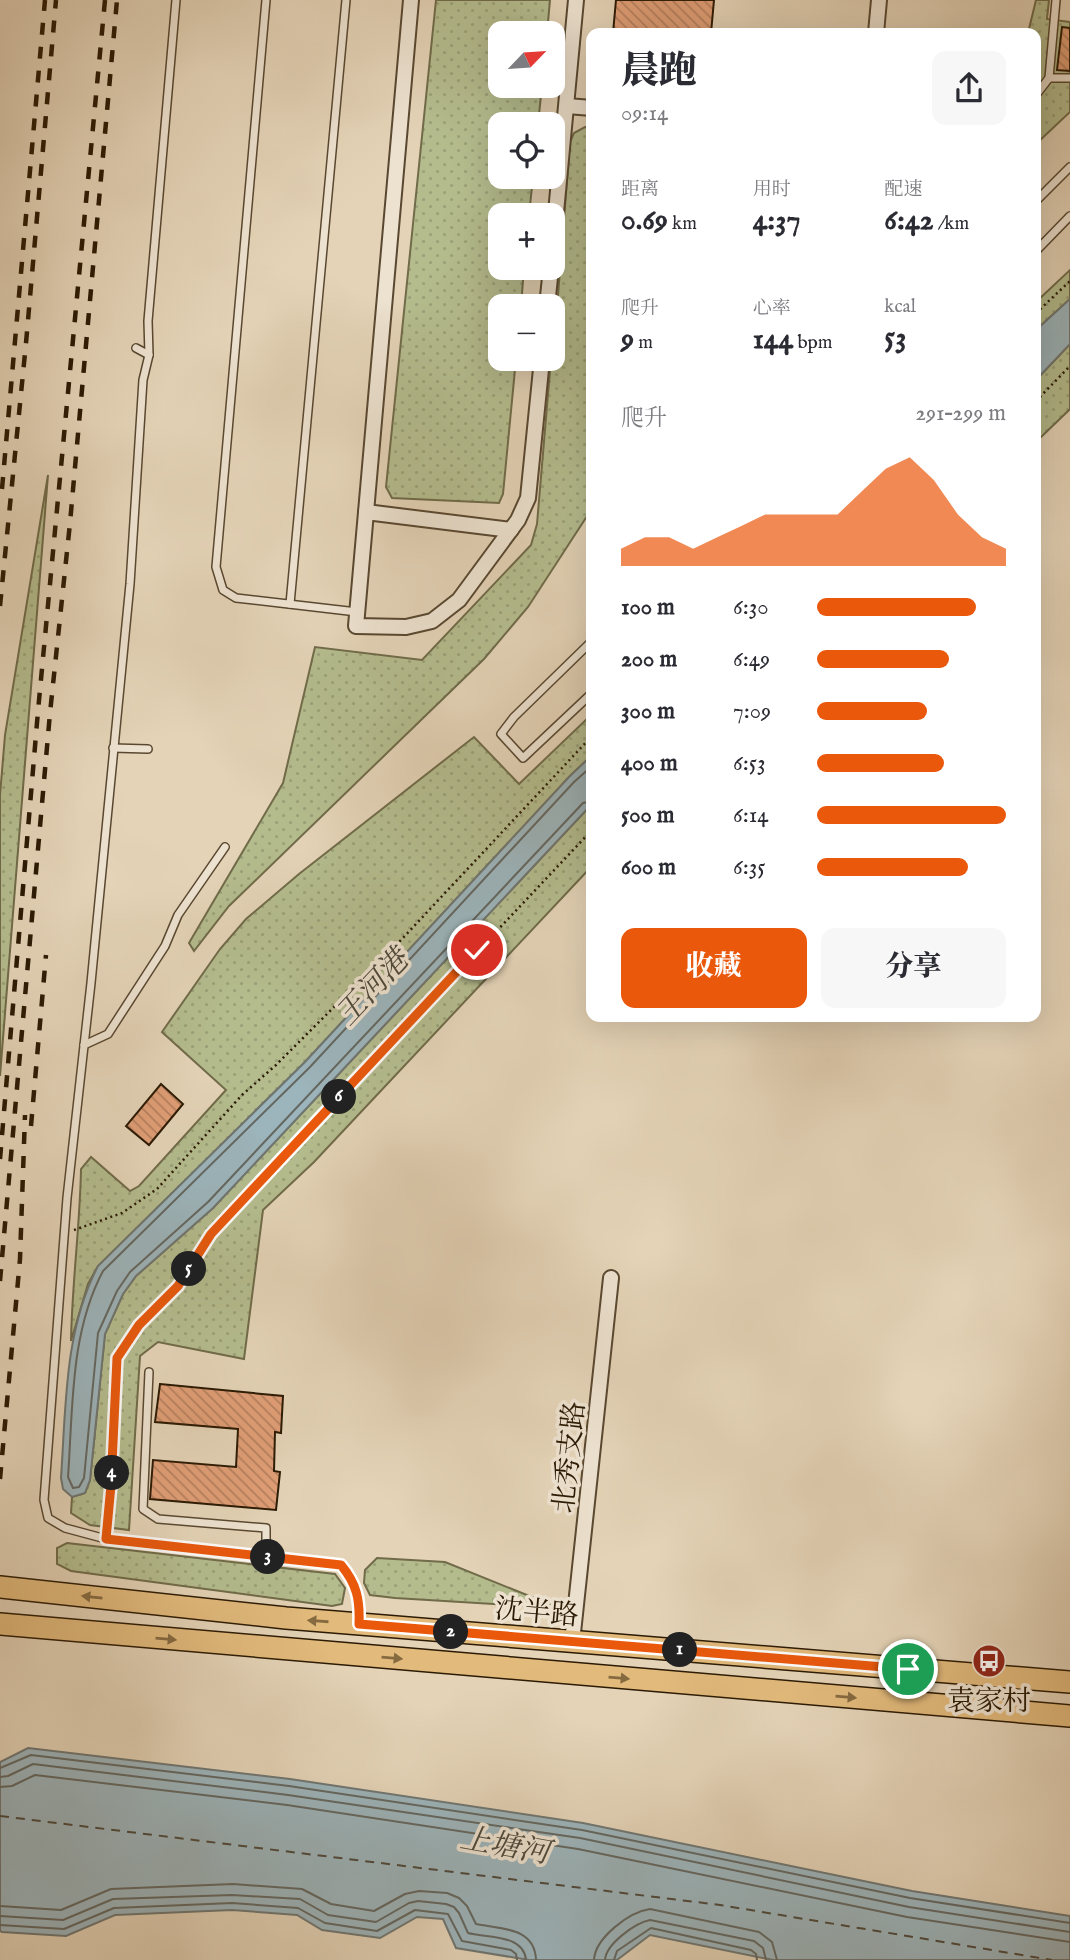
<!DOCTYPE html>
<html lang="zh">
<meta charset="utf-8">
<style>
body{margin:0;font-family:"IM FELL English","Noto Serif SC",serif;background:#f7f7f7;color:#2b2b33;height:100vh;display:flex;flex-direction:column;font-size:26px;white-space:nowrap}
*{box-sizing:border-box;margin:0}
p{font-size:23px;color:#7c7c81}
.icon{flex:none;width:38px;height:38px;fill:none;stroke:currentColor;stroke-width:2;stroke-linecap:round;stroke-linejoin:round}
.map{position:relative;flex:1;overflow:hidden}
.drawer{position:absolute;left:586px;top:28px;width:455px;height:994px;display:flex;flex-direction:column;background:#fff;border-radius:14px;box-shadow:0 7px 28px #0002}
.drawer>*{flex:none}
.needle{width:46px;rotate:65deg}
.buttons{position:absolute;left:488px;top:21px;display:grid;gap:14px}
.buttons a{display:grid;place-items:center;width:77px;height:77px;border-radius:14px;background:#fff;box-shadow:0 7px 28px #0002;font-size:35px}
.pin{position:absolute;display:grid;place-items:center;width:60px;height:60px;color:#fff;margin:-30px;border:4px solid #fff;border-radius:50%;box-shadow:0 2px 7px #0007}
.km{position:absolute;width:35px;height:35px;margin:-18px;border-radius:50%;background:#222;color:#fff;font-size:19px;line-height:35px;text-align:center}
.round{display:grid;place-items:center;flex:none;width:74px;height:74px;border-radius:14px;background:#f7f7f7}
.headline{display:flex;align-items:center;justify-content:space-between;height:119px;padding:0 35px}
h1{font-size:38px;font-weight:800;line-height:52px}
.metrics{display:grid;grid-template-columns:repeat(3,1fr);gap:10px;height:119px;padding:7px 35px}
.metrics div{display:grid;align-content:center}
.metrics b{font-size:30px;font-weight:800}
.metrics small{font-size:19px;font-weight:400}
.metrics p{font-size:19px}
.chart{height:196px;padding:14px 35px}
.chart p{display:flex;justify-content:space-between}
.chart svg{width:100%;height:126px;margin-top:7px;fill:#ea580c;opacity:.7}
.primary-button{display:flex;gap:14px;margin-top:auto;padding:14px 35px}
.primary-button a{flex:1;height:80px;border-radius:14px;background:#ea580c;color:#fff;font-size:28px;font-weight:800;line-height:80px;text-align:center}
.primary-button a+a{background:#f7f7f7;color:#2b2b33}
ul{padding:0 35px;list-style:none;font-size:23px}
li{display:grid;grid-template-columns:112px 84px 1fr;align-items:center;height:52px}
li i{height:18px;border-radius:9px;background:#ea580c}
.map>svg:first-child{display:block}
.grass{fill:url(#grass-dots);stroke:#706b49;stroke-width:2}
.water{fill:#9cb4bb;stroke:#6f7672;stroke-width:2}
.lines{fill:none;stroke-linecap:round;stroke-linejoin:round}
.shore{stroke:#646760;stroke-width:2}
.ferry{stroke:#4d483b;stroke-width:2;stroke-dasharray:9 7;stroke-linecap:butt}
.building{fill:url(#building-back-hatch);stroke:#2b1a04;stroke-width:2}
.service-casing{stroke:#594831;stroke-width:10}
.minor-casing{stroke:#594831;stroke-width:18}
.primary-casing{stroke:#2b1a04;stroke-width:24}
.path{stroke:#2b1a04;stroke-width:2.5;stroke-dasharray:2 3.5;stroke-linecap:butt}
.service{stroke:#ede2d0;stroke-width:7}
.minor{stroke:#ede2d0;stroke-width:14}
.primary{stroke:#e2ba7c;stroke-width:21}
.rail{stroke:#2b1a04;stroke-width:4.5;stroke-dasharray:12 12;stroke-linecap:butt}
.oneway{fill:#866a40}
.route-casing{stroke:#fff;stroke-width:14}
.route{stroke:#ea580c;stroke-width:9}
.labels{text-anchor:middle;stroke-width:7;stroke-linejoin:round;paint-order:stroke}
.street-label{font-size:28px;fill:#2b1a04;stroke:#ede2d0}
.poi-label{font-size:28px;fill:#2b1a04;stroke:#ede2d0}
.water-label{font-size:30px;font-style:italic;fill:#4d483b;stroke:#ede2d0}
</style>
<div class="map">
<svg width="1070" height="1960" viewBox="0 0 1070 1960">
<defs>
<pattern id="grass-dots" width="8" height="8" patternUnits="userSpaceOnUse" patternTransform="scale(1.75)"><rect width="8" height="8" fill="#b4bc8e"/><path d="M2 2h.1M6 6h.1" fill="none" stroke="#9ba179" stroke-width="1.8" stroke-linecap="round"/></pattern>
<pattern id="building-back-hatch" width="6" height="6" patternUnits="userSpaceOnUse" patternTransform="scale(1.75)"><rect width="6" height="6" fill="#e09e76"/><path d="M-1 5l2 2M0 0l6 6M5-1l2 2" fill="none" stroke="#b6805f"/></pattern>
</defs>
<rect width="100%" height="100%" fill="#e4d3b7"/>
<filter id="stains"><feTurbulence type="fractalNoise" baseFrequency=".00286" numOctaves="4"/><feColorMatrix values="0 0 0 0 .2 0 0 0 0 .09 0 0 0 0 .02 0 0 0 .5 -.17"/></filter>
<radialGradient id="worn" r=".72"><stop offset=".6" stop-color="#630" stop-opacity="0"/><stop offset="1" stop-color="#630" stop-opacity=".3"/></radialGradient>
<g class="grass">
<path d="M436,0H550L547,33H500V86H542L538,124H500V177H533L529,215H500V268H524L521,306H500V359H516L503,494L499,503L392,498L386,487Z"/>
<path d="M1036,0H1049L1047,19L1070,22V112L1036,144V33H1028Z"/>
<path d="M585,127L592,128L591,510L528,607L484,659L229,906L194,951L189,943L283,783L315,647L422,660L531,545L537,524L551,359H553L570,142L574,133Z"/>
<path d="M1070,270V299L1036,330V302Z"/>
<path d="M1070,344V409L1036,442V380Z"/>
<path d="M48,475L0,1076V795L5,735Z"/>
<path d="M591,715V756L569,777L305,1062L98,1266L88,1284L71,1341C72,1283 80,1226 81,1169L91,1157L130,1191L139,1186L226,1090L162,1032L220,949L246,919L299,874L474,737L519,784Z"/>
<path d="M591,805V867L314,1162L263,1210L244,1359L158,1342L140,1356L129,1530L90,1525L71,1513L72,1497L85,1493L90,1480L105,1334L123,1294L136,1276L213,1208Z"/>
<path d="M67,1543L335,1574L345,1588L342,1604L332,1606L71,1571L57,1564V1548Z"/>
<path d="M377,1558L445,1562L559,1608L395,1598L370,1595L364,1583L365,1570Z"/>
</g>
<g class="water">
<path d="M1070,299V344L1036,380V330Z"/>
<path d="M591,756V805L213,1208L136,1276L123,1294L105,1334L90,1480L85,1493L72,1497L63,1489L61,1478C66,1407 64,1331 98,1266L305,1062L569,777Z"/>
<path d="M28,1748L290,1779L583,1823L912,1891L1070,1916V1960H773L650,1935L617,1960H529L456,1948L443,1919L417,1917L380,1938L322,1930L297,1915L232,1910L115,1915L66,1936L2,1932L0,1931V1762Z"/>
</g>
<g class="lines">
<g class="shore">
<path d="M592,766L574,782L310,1067L103,1271C70,1333 73,1408 68,1477L73,1488L79,1487L84,1478L98,1333L117,1291L130,1272L208,1202L583,803L592,801"/>
<path d="M0,1768L31,1755L289,1786L582,1830L910,1898L1070,1923"/>
<path d="M0,1777L8,1776L33,1764L288,1795L580,1838L909,1907L1070,1932"/>
<path d="M0,1787L12,1786L35,1775L287,1805L578,1849L907,1917L1070,1942"/>
<path d="M0,1906L61,1910L111,1889L233,1884L302,1889L331,1904L374,1911L405,1894L419,1891L447,1893L459,1898L467,1906L476,1924C501,1929 535,1927 536,1960"/>
<path d="M0,1916L63,1920L113,1899L232,1895L300,1899L328,1915L376,1922L409,1903L418,1901L446,1904L454,1907L459,1913L468,1933C487,1938 524,1934 526,1960"/>
<path d="M0,1925L64,1929L114,1908L232,1903L298,1908L325,1923L377,1931L415,1910L448,1914L462,1941L511,1950L516,1954L517,1960"/>
<path d="M594,1960C595,1938 629,1912 650,1909L759,1932L772,1942L777,1960"/>
<path d="M605,1960C606,1944 635,1923 650,1920L754,1941L763,1948L766,1960"/>
<path d="M614,1960L617,1951L651,1928L751,1950L756,1954L757,1960"/>
</g>
<path class="ferry" d="M0,1816L720,1905L1052,1960"/>
</g>
<g class="building">
<path d="M616,0H714L711,33H613Z"/>
<path d="M1062,27L1070,28V71L1057,70Z"/>
<path d="M161,1084L183,1104L149,1145L126,1126Z"/>
<path d="M160,1384L283,1396L281,1433L275,1432L274,1471L280,1472L276,1510L150,1499L153,1460L236,1467L238,1429L155,1422Z"/>
</g>
<g class="lines">
<defs>
<g id="service">
<path d="M176,0L148,321L149,355L143,380L130,584L91,983L67,1198L44,1500L48,1518L65,1528L106,1539L341,1565C358,1586 360,1598 359,1623"/>
<path d="M266,0L216,567L223,590L236,598L357,612"/>
<path d="M1056,0L1049,78H1070"/>
<path d="M1036,95L1049,78"/>
<path d="M1036,201L1070,167"/>
<path d="M1036,251L1070,216"/>
<path d="M136,348L149,355"/>
<path d="M290,604L346,0"/>
<path d="M592,641L514,717L501,734L523,758L592,693"/>
<path d="M113,748L148,749"/>
<path d="M84,1045L108,1034L165,946L178,915L225,847"/>
<path d="M149,1372L143,1509L158,1519L266,1528V1556"/>
</g>
<g id="minor">
<path d="M411,0L356,626L406,627L432,621L459,600L518,520L528,498L542,359"/>
<path d="M876,33L879,0"/>
<path d="M567,106L592,108"/>
<path d="M553,244L576,0"/>
<path d="M547,306L551,268"/>
<path d="M366,512L511,530"/>
<path d="M572,1642L611,1278"/>
</g>
<g id="primary">
<path d="M0,1587L286,1618L1070,1682"/>
<path d="M0,1624L1070,1716"/>
</g>
</defs>
<use href="#service" class="service-casing"/>
<use href="#minor" class="minor-casing"/>
<use href="#primary" class="primary-casing"/>
<g class="path">
<path d="M1036,313L1070,281"/>
<path d="M1036,401L1070,366"/>
<path d="M74,1230L122,1213L157,1189L242,1095L276,1065L401,940L592,736"/>
<path d="M107,1528L118,1358L139,1325L178,1286L211,1234L592,830"/>
</g>
<use href="#service" class="service"/>
<use href="#minor" class="minor"/>
<use href="#primary" class="primary"/>
<g class="rail">
<path d="M2,489L45,0"/>
<path d="M0,606L26,343L56,0"/>
<path d="M31,1126L46,955"/>
<path d="M0,1159L38,711L105,0"/>
<path d="M0,1281L50,713L70,523L117,0"/>
<path d="M0,1479L20,1259L25,1115"/>
</g>
</g>
<defs><path id="oneway-solid" d="M-6-.8H1V-3.2L6.5 0L1 3.2V.8H-6Z" transform="scale(1.75)"/></defs>
<g class="oneway">
<use href="#oneway-solid" transform="translate(92 1597) rotate(-174)"/>
<use href="#oneway-solid" transform="translate(318 1621) rotate(-176)"/>
<use href="#oneway-solid" transform="translate(166 1639) rotate(5)"/>
<use href="#oneway-solid" transform="translate(392 1658) rotate(5)"/>
<use href="#oneway-solid" transform="translate(619 1678) rotate(5)"/>
<use href="#oneway-solid" transform="translate(846 1697) rotate(5)"/>
</g>
<g class="lines">
<defs>
<path id="route" d="M477,950L211,1234L178,1286L139,1325L117,1358L111,1485L106,1539L341,1565C357,1584 360,1600 359,1624L908,1669"/>
</defs>
<use href="#route" class="route-casing"/>
<use href="#route" class="route"/>
</g>
<defs>
<symbol id="bus-disc" viewBox="-11 -11 22 22"><circle r="9.5" fill="#8f2418" stroke="#ede2d0"/><path d="M-5-6H5V4H4V6H2V4H-2V6H-4V4H-5ZM-3.5-4V0h7V-4ZM-3.5 1.2v1.5H-2V1.2ZM2 1.2v1.5H3.5V1.2Z" fill="#fff"/></symbol>
</defs>
<g fill-rule="evenodd">
<use href="#bus-disc" x="970" y="1642" width="38" height="38"/>
</g>
<g class="labels">
<g class="street-label">
<text transform="translate(568 1457) rotate(-84)" y="10">北秀支路</text>
<text transform="translate(537 1611) rotate(5)" y="10">沈半路</text>
</g>
<g class="poi-label">
<text x="989" y="1710">袁家村</text>
</g>
<g class="water-label">
<text transform="translate(372 987) rotate(-47)" y="10">王河港</text>
<text transform="translate(505 1845) rotate(10)" y="10">上塘河</text>
</g>
</g>
<rect width="100%" height="100%" filter="url(#stains)"/>
<rect width="100%" height="100%" fill="url(#worn)"/>
</svg>
<div class="buttons">
<a><svg class="needle" viewBox="-14 -14 28 28"><path d="M0-13l5 13h-10z" fill="#e53935"/><path d="M0 13l5-13h-10z" fill="#7c7c81"/></svg></a>
<a><svg class="icon" aria-label="locate" viewBox="0 0 24 24"><circle cx="12" cy="12" r="6"/><path d="M12 2v4M12 18v4M2 12h4M18 12h4"/></svg></a>
<a>+</a>
<a>−</a>
</div>
<div class="pin" style="left:908px;top:1669px;background:#1e9e55"><svg class="icon" aria-label="arrive" viewBox="0 0 24 24"><path d="M6 21V4h12l-3 4 3 4H6"/></svg></div>
<div class="pin" style="left:477px;top:950px;background:#d93025"><svg class="icon" aria-label="check" viewBox="0 0 24 24"><path d="M5 12l5 5 9-10"/></svg></div>
<b class="km" style="left:680px;top:1650px">1</b>
<b class="km" style="left:451px;top:1632px">2</b>
<b class="km" style="left:268px;top:1557px">3</b>
<b class="km" style="left:112px;top:1473px">4</b>
<b class="km" style="left:189px;top:1269px">5</b>
<b class="km" style="left:339px;top:1097px">6</b>
<section class="drawer">
<div class="headline"><div><h1>晨跑</h1><p>09:14</p></div><a class="round"><svg class="icon" aria-label="share" viewBox="0 0 24 24"><path d="M12 15V3M7 8l5-5 5 5M5 13v7h14v-7"/></svg></a></div>
<div class="metrics">
<div><p>距离</p><b>0.69<small> km</small></b></div>
<div><p>用时</p><b>4:37</b></div>
<div><p>配速</p><b>6:42<small> /km</small></b></div>
</div>
<div class="metrics">
<div><p>爬升</p><b>9<small> m</small></b></div>
<div><p>心率</p><b>144<small> bpm</small></b></div>
<div><p>kcal</p><b>53</b></div>
</div>
<div class="chart"><p><span>爬升</span>291–299 m</p>
<svg viewBox="0 0 160 44" preserveAspectRatio="none"><path d="M0 44V38L10 34L20 34L30 38L40 34L50 30L60 26L70 26L80 26L90 26L100 18L110 10L120 6L130 14L140 26L150 34L160 38V44z"/></svg>
</div>
<ul>
<li><b>100 m</b>6:30<i style="width:84%"></i></li>
<li><b>200 m</b>6:49<i style="width:70%"></i></li>
<li><b>300 m</b>7:09<i style="width:58%"></i></li>
<li><b>400 m</b>6:53<i style="width:67%"></i></li>
<li><b>500 m</b>6:14<i style="width:100%"></i></li>
<li><b>600 m</b>6:35<i style="width:80%"></i></li>
</ul>
<div class="primary-button"><a>收藏</a><a>分享</a></div>
</section>
</div>
